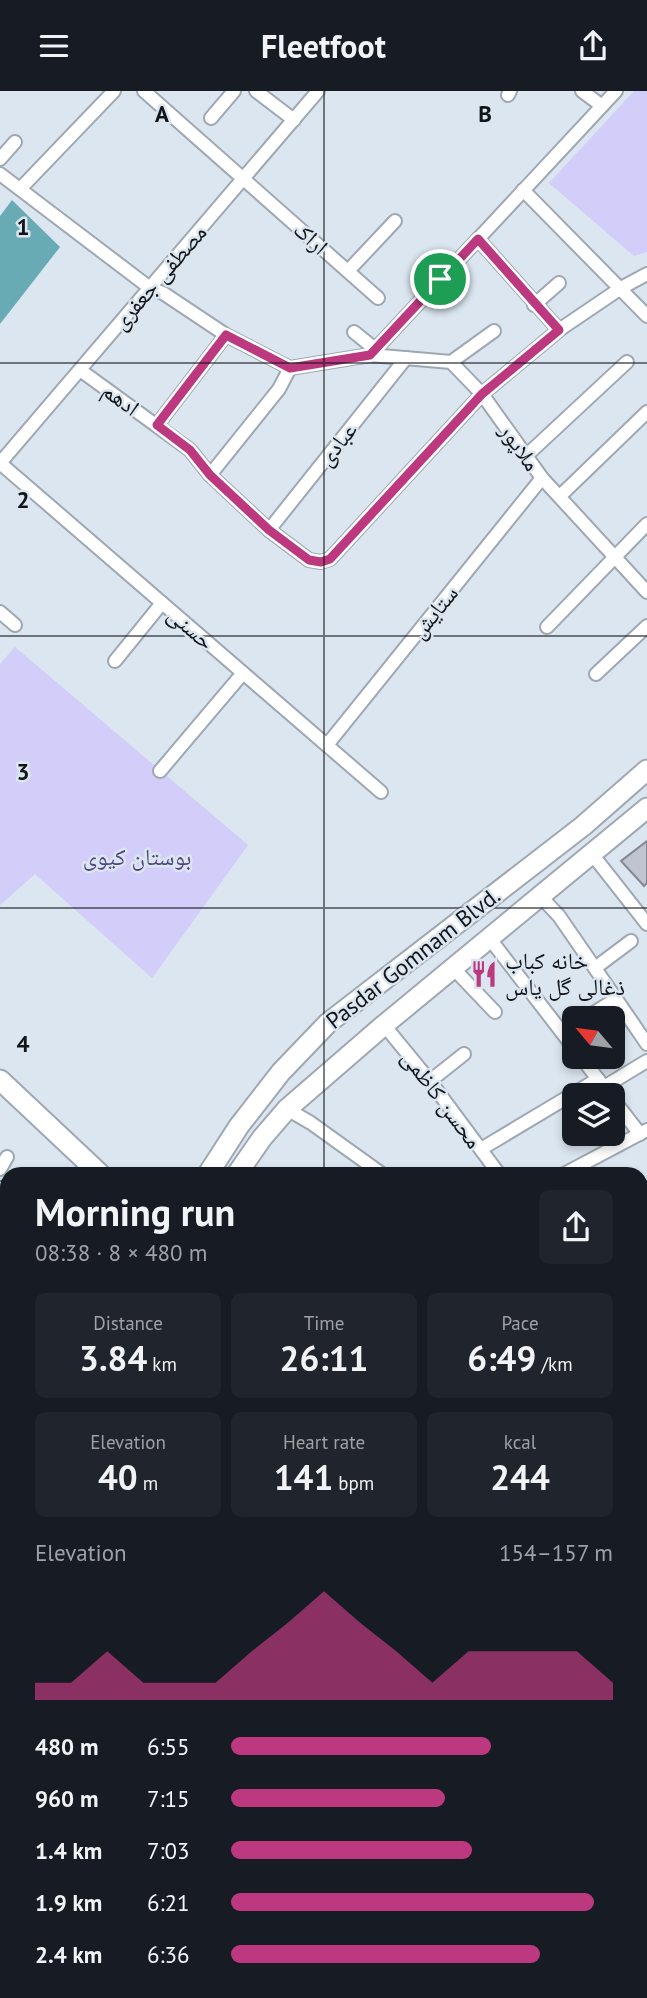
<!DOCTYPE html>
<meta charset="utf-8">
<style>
body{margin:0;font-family:"PT Sans","Noto Naskh Arabic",sans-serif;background:#20242c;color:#f1f3f6;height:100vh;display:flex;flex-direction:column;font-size:26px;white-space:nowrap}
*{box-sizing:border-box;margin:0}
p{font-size:23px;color:#9ea1a6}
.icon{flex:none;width:38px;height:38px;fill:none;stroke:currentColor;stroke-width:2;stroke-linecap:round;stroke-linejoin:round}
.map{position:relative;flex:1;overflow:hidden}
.side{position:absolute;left:0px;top:1076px;width:648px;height:831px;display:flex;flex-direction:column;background:#171b24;border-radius:21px 21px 0 0;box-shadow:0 4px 10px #0003}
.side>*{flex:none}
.needle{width:46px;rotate:299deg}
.controls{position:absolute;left:562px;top:915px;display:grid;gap:14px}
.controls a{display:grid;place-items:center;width:63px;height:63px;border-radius:10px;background:#171b24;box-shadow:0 4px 10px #0003;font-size:35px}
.pin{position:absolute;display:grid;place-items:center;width:60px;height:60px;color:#fff;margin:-30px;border:4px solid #fff;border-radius:50%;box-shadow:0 2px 7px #0007}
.round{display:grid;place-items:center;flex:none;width:74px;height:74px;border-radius:10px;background:#20242c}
.overview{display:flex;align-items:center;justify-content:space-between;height:119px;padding:0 35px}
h1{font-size:38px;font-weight:600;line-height:52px}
.metrics{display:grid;grid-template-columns:repeat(3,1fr);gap:10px;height:119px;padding:7px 35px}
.metrics div{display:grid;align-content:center;border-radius:10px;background:#20242c;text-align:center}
.metrics b{font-size:35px;font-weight:600}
.metrics small{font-size:19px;font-weight:400}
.metrics p{font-size:19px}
.chart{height:196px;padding:14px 35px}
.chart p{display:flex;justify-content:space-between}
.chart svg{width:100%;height:126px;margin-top:7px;fill:#bd397f;opacity:.7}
ul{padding:0 35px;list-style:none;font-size:23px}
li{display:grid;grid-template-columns:112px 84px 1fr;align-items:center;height:52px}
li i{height:18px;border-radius:9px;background:#bd397f}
header{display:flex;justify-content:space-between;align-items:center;height:91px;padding:0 35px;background:#171b24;font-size:32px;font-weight:600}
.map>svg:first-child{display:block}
.green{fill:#d2cdf9}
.water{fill:#68abb5}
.building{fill:#bfc4d0;stroke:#848893;stroke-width:2}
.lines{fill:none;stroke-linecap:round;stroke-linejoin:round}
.lane-casing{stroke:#9fa8b2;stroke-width:10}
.street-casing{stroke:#9fa8b2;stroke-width:16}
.secondary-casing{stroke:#9fa8b2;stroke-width:23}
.highway-casing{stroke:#9fa8b2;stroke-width:28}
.lane{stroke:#fff;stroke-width:6}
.street{stroke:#fff;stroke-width:12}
.secondary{stroke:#fff;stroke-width:19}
.highway{stroke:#fff;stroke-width:24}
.route-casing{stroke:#fff;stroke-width:14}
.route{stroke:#bd397f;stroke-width:9}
.grid{fill:none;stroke:#111418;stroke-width:2;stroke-opacity:0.55}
.labels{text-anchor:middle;stroke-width:5;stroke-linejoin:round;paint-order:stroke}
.street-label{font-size:23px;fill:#111418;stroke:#dbe6f0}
.park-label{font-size:23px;fill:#504481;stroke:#dbe6f0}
.poi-label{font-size:23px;fill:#111418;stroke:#dbe6f0;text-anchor:start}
.grid-label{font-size:23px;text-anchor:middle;font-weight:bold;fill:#111418;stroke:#dbe6f0;stroke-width:5;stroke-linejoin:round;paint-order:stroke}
</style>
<header><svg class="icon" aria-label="menu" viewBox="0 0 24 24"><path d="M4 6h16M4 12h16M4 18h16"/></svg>Fleetfoot<svg class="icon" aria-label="share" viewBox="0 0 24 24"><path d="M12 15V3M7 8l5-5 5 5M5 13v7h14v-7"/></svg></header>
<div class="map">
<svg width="647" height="1907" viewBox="0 0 647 1907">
<rect width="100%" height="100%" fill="#dbe6f0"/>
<g class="green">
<path d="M634,0H647V161L634,165L549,92Z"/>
<path d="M15,556L248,754L152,887L35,783L0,814V573Z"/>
<path d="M317,1901V1900L539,1901L533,1907H312Z"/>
</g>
<path class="water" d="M12,109L60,156L0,233V125Z"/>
<g class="building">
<path d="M647,750V792L644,795L621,770Z"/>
<path d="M7,1626V1685L0,1680V1635Z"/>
<path d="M567,1900H587L588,1905L564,1907Z"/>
</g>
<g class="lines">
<defs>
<g id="lane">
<path d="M640,1779L647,1778"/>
<path d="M640,1899L647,1903V1899"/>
</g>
<g id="street">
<path d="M144,0L378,207"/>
<path d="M256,0L294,29"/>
<path d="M582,0L602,15"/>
<path d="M508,4L510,0"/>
<path d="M211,27L234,0"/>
<path d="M0,68L15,51"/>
<path d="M0,83L150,197L163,202L226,244L290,277L370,264L451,271L482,303L542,387L647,501"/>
<path d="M20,98L114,0"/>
<path d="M523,99L647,225"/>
<path d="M478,148L559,239"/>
<path d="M348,180L395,130"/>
<path d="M534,214L559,192"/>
<path d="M354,241L375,258"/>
<path d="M370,264L616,0"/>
<path d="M451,271L494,240"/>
<path d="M80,279L190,359L210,384L269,439L309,469L321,471L330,468L482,303L559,239L621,197L647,183"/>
<path d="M157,334L226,244"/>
<path d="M527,364L627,271"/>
<path d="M0,372L381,701"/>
<path d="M0,372L318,0"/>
<path d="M210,384L279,298L290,277"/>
<path d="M560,405L647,321"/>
<path d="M269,439L406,267"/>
<path d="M0,521L15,534"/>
<path d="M547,536L647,433"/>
<path d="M115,570L162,512"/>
<path d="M596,583L647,535"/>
<path d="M327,654L542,387"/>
<path d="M160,680L243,582"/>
<path d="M592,763L647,833"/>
<path d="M541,806L559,825L647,953"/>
<path d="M490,848L574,957"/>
<path d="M595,877L631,850"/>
<path d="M454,878L495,921"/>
<path d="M584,928L616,908"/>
<path d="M384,934L430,990L499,1083"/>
<path d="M562,941L574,934"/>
<path d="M581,966L610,1004"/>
<path d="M430,990L464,963"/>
<path d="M604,996L647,970"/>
<path d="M612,1007L640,1043"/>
<path d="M287,1018L311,1032L382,1083"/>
<path d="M481,1058L598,988"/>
<path d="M0,1078L7,1066"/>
<path d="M564,1083L647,1039"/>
<path d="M640,1149L647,1157"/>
<path d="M0,1184L7,1177"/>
<path d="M0,1250L7,1238"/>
<path d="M640,1403L647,1396"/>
<path d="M0,1405L7,1410"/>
<path d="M640,1428L647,1432"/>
<path d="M640,1485L647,1474"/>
<path d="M0,1603L7,1609"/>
<path d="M640,1690L647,1688"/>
<path d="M0,1722L7,1713"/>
<path d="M49,1900L58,1907"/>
</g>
<g id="secondary">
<path d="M0,989L100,1083"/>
<path d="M208,1083L239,1035L281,981L328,932L583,735L647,679"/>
<path d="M237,1083L262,1047L287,1018L384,934L647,717"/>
<path d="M0,1105L7,1106"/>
<path d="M0,1467L7,1457"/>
<path d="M0,1511L7,1501"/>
<path d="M640,1726L647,1724"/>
<path d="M0,1781L7,1782"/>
<path d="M640,1814L647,1813"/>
<path d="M0,1869H7"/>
</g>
<g id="highway">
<path d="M640,1765L647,1763"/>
<path d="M640,1794L647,1793"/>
<path d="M0,1822L7,1823"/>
<path d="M0,1844L7,1845"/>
</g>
</defs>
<use href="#lane" class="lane-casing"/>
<use href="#street" class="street-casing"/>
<use href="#secondary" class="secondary-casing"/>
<use href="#highway" class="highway-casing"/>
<use href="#lane" class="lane"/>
<use href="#street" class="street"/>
<use href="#secondary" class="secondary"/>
<use href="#highway" class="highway"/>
</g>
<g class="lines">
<defs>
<path id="route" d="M478,148L559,239L482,303L330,468L321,471L309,469L269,439L210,384L190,359L157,334L226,244L290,277L370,264Z"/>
</defs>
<use href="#route" class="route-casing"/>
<use href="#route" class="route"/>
</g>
<path class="grid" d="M324,0V1083M0,272H647M0,545H647M0,817H647M0,1090H7M640,1090H647M0,1362H7M640,1362H647M0,1635H7M640,1635H647M324,1900V1907"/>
<defs>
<symbol id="restaurant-bare" viewBox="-9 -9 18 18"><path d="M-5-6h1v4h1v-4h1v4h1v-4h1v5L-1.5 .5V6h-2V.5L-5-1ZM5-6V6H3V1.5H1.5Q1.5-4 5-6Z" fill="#bd397f" stroke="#dbe6f0" stroke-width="2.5" paint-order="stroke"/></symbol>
</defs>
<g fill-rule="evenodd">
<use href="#restaurant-bare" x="465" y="864" width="38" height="38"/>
</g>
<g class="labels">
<g class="street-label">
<text transform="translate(311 147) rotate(42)" y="8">اراک</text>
<text transform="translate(159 186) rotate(-49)" y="8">مصطفی جعفری</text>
<text transform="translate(121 308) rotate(36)" y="8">ادهم</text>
<text transform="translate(337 353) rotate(-52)" y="8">عبادی</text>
<text transform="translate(520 356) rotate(55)" y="8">ملاپور</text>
<text transform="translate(434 521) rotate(-51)" y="8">ستایش</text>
<text transform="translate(191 537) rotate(41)" y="8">حسنی</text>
<text transform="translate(413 867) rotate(-38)" y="8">Pasdar Gomnam Blvd.</text>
<text transform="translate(442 1008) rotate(53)" y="8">محسن کاظمی</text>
</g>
<g class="park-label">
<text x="137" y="774">بوستان کیوی</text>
</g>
<g class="poi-label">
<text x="505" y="878">خانه کباب<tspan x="505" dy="26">ذغالی گل یاس</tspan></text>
</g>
</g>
<g class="grid-label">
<text x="162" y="31">A</text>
<text x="485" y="31">B</text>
<text x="23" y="144">1</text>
<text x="23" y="417">2</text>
<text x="23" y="689">3</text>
<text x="23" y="961">4</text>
</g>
</svg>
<div class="controls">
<a><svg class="needle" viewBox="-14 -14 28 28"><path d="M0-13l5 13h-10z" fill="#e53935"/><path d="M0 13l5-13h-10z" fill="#9ea1a6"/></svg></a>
<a><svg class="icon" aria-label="layers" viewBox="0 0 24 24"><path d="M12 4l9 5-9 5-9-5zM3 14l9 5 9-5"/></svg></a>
</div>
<div class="pin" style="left:440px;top:188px;background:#1e9e55"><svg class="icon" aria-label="arrive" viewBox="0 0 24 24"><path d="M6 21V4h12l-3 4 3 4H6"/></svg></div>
<section class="side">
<div class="overview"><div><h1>Morning run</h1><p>08:38 · 8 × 480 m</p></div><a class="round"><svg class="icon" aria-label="share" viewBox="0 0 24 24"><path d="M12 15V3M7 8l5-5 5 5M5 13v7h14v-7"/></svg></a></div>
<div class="metrics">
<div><p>Distance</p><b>3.84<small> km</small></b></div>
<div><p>Time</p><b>26:11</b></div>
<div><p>Pace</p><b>6:49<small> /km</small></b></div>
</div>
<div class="metrics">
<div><p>Elevation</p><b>40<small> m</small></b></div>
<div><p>Heart rate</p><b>141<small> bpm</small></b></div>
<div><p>kcal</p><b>244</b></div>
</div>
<div class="chart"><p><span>Elevation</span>154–157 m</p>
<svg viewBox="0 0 160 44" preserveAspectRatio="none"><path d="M0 44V38L10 38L20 27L30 38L40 38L50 38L60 27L70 17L80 6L90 17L100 27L110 38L120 27L130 27L140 27L150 27L160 38V44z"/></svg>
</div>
<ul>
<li><b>480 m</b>6:55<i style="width:68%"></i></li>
<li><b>960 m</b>7:15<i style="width:56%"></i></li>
<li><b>1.4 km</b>7:03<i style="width:63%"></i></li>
<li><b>1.9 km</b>6:21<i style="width:95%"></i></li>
<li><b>2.4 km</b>6:36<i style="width:81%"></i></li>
</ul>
</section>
</div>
